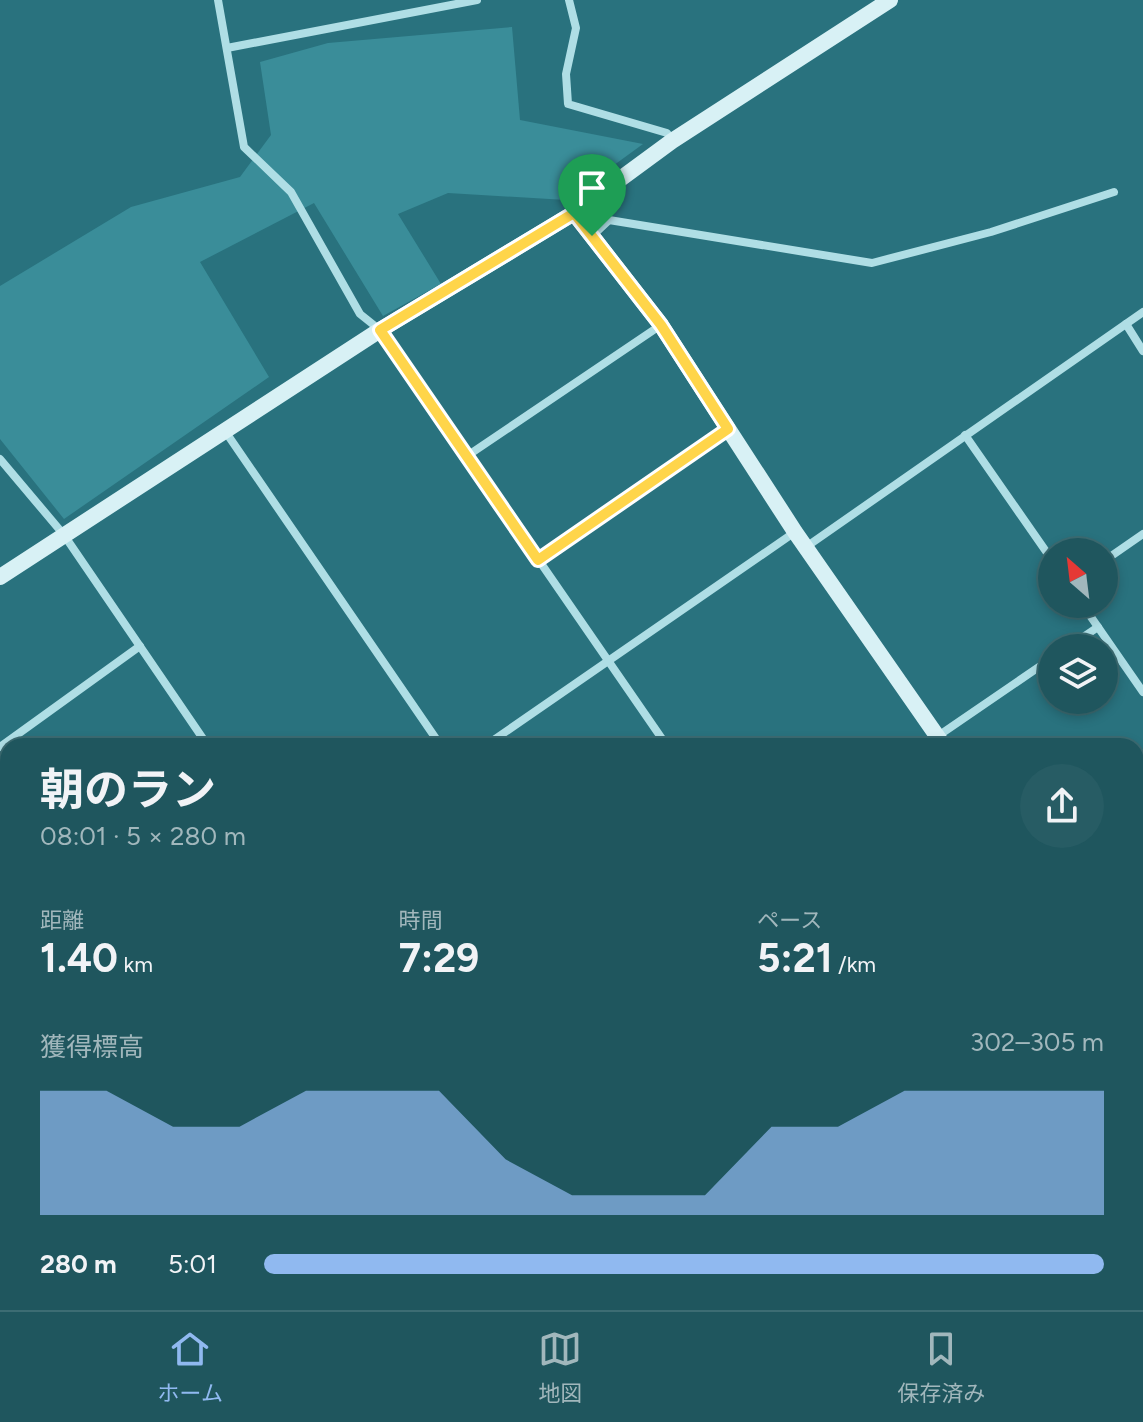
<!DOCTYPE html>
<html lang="ja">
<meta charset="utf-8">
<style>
body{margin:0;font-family:Figtree,"Noto Sans JP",sans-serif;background:#275c64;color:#f1f3f6;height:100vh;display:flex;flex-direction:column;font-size:30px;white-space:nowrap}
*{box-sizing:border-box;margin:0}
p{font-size:26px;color:#a1b7bc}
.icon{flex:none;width:44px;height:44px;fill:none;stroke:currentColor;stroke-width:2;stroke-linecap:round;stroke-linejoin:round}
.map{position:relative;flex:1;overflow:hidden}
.side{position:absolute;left:0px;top:738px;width:1144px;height:572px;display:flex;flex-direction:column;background:#1f565e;border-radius:24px 24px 0 0;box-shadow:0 4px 12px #0003,0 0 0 2px #3c6c73}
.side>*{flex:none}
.needle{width:52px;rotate:332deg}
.fabs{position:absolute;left:1038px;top:538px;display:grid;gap:16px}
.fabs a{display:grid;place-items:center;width:80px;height:80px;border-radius:50%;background:#1f565e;box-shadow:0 4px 12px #0003,0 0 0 2px #3c6c73;font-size:40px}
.pin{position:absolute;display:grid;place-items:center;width:68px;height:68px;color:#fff;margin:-82px -34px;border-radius:50% 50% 50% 0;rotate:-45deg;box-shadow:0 0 8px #0007}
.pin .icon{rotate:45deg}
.round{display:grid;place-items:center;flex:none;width:84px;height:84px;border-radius:42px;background:#275c64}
.summary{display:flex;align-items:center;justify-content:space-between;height:136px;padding:0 40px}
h1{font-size:44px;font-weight:700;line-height:60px}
.stats{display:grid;grid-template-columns:repeat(3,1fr);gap:12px;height:136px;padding:8px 40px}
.stats div{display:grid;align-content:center}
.stats b{font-size:40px;font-weight:700}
.stats small{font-size:22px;font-weight:400}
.stats p{font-size:22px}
.chart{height:224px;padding:16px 40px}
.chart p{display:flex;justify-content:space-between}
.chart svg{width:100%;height:144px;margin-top:8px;fill:#90b9f0;opacity:.7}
ul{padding:0 40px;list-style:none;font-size:26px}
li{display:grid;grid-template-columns:128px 96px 1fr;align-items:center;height:60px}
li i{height:20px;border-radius:10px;background:#90b9f0}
.tab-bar{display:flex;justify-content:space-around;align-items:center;height:112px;border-top:2px solid #3c6c73;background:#1f565e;font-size:22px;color:#a1b7bc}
.tab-bar a{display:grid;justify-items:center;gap:4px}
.tab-bar .current{color:#90b9f0}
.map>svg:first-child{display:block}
.green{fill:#3a8d99}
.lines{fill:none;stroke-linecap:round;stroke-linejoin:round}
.street{stroke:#afdee5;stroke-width:8}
.secondary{stroke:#d8f1f5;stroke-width:16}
.route-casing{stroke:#fff;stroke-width:16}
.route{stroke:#ffd54a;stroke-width:10}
</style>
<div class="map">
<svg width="1143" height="1310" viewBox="0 0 1143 1310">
<rect width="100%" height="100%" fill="#29727e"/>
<path class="green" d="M512,27L520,120L643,144L566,200L448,193L398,214L441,284L383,316L314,203L200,262L269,377L64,519L0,439V286L131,207L240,177L271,135L260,62L328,43Z"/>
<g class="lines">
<g class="street">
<path d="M218,0L244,147L291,192L360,314L380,330L667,746"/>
<path d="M569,0L576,28L566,74L568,104L667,133L672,141"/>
<path d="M227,48L477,0"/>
<path d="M592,236L609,220L872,263L991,232L1114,192"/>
<path d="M1126,324L1143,351"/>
<path d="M225,431L441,746"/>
<path d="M965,435L1052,560"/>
<path d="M467,456L661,325"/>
<path d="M0,459L64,535L208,746"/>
<path d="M806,547L1143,312"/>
<path d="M538,560L728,429"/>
<path d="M1104,561L1143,534"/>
<path d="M1082,604L1143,692"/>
<path d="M1067,648L1098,627"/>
<path d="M938,736L1052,658"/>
<path d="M485,746L795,532"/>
<path d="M0,747L140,646"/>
<path d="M1136,759L1143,754"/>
<path d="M0,825L8,836"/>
<path d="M0,1085L8,1079"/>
<path d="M0,1168L8,1179"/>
<path d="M0,1233L8,1228"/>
<path d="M1136,1234L1143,1231"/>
<path d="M93,1302L99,1310"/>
<path d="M588,1302L593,1310"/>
<path d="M822,1302L827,1310"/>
<path d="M334,1310L345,1302"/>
<path d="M996,1310L1007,1302"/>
</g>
<g class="secondary">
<path d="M574,213L661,325L795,532L944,746"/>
<path d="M0,577L380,330L574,213L672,141L890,0"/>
<path d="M1136,1026L1143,1036"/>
</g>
</g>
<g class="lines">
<defs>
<path id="route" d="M574,213L661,325L728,429L538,560L380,330Z"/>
</defs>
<use href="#route" class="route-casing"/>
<use href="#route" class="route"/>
</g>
</svg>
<div class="fabs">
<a><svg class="needle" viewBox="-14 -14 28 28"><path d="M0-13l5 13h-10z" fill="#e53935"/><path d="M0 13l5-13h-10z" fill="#a1b7bc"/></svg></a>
<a><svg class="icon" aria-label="layers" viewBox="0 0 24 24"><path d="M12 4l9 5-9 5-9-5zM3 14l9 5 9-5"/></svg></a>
</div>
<div class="pin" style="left:592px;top:236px;background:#1e9e55"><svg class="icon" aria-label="arrive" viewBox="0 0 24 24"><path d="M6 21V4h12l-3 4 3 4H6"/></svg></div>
<section class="side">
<div class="summary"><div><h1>朝のラン</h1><p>08:01 · 5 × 280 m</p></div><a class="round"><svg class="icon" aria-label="share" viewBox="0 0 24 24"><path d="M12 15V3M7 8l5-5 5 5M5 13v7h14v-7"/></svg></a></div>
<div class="stats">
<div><p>距離</p><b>1.40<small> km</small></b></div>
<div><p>時間</p><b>7:29</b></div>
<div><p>ペース</p><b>5:21<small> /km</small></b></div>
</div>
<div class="chart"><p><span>獲得標高</span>302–305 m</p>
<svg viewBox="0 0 160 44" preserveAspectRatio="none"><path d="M0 44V6L10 6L20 17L30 17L40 6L50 6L60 6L70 27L80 38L90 38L100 38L110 17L120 17L130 6L140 6L150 6L160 6V44z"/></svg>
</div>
<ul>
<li><b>280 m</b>5:01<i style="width:100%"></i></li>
</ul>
</section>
</div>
<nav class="tab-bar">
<a class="current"><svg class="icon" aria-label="home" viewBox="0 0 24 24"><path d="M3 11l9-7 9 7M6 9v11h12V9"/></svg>ホーム</a>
<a><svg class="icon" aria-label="map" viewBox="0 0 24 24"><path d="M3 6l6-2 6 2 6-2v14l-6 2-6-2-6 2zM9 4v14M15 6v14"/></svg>地図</a>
<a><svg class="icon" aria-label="saved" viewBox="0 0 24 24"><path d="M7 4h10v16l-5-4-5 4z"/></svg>保存済み</a>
</nav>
